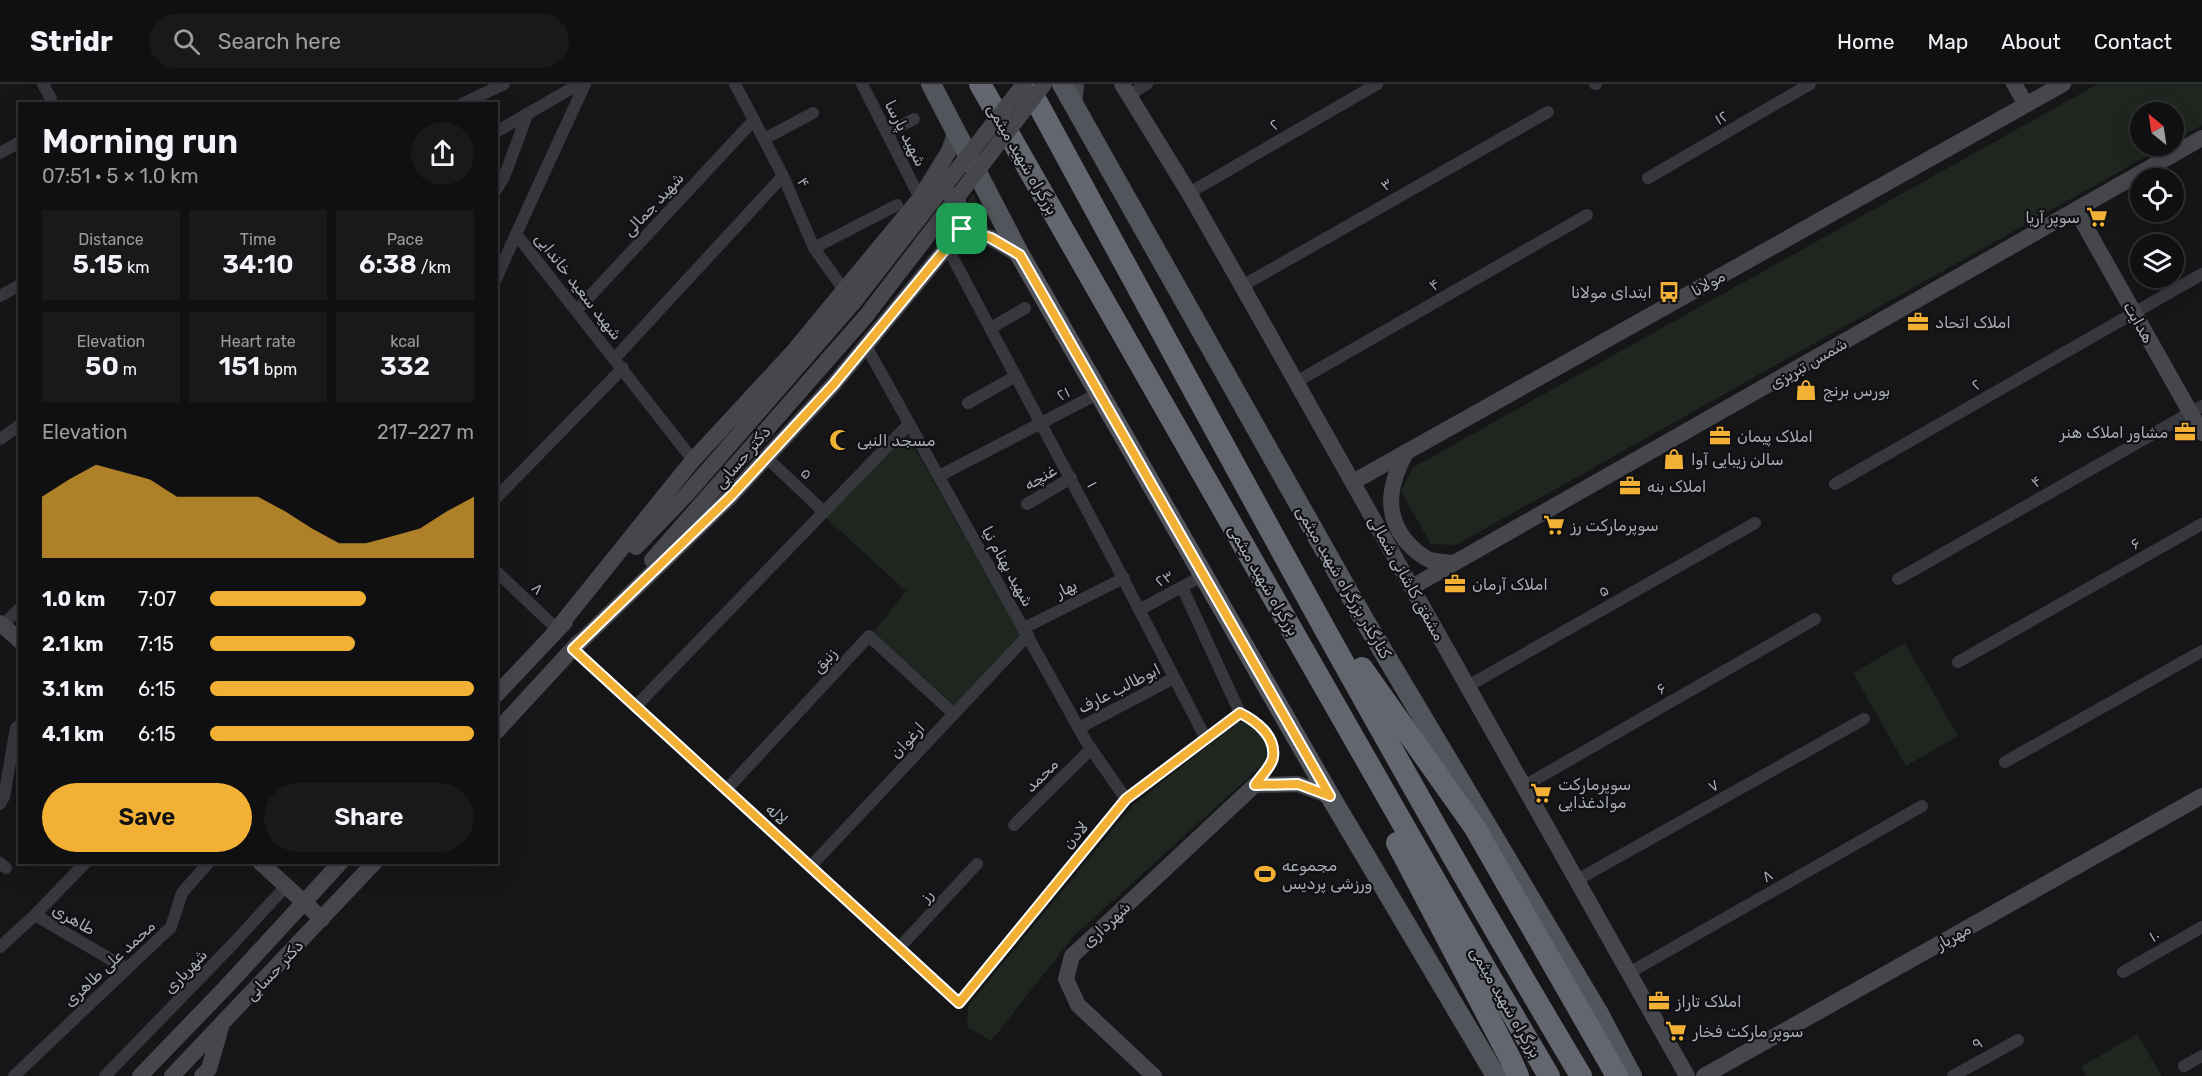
<!DOCTYPE html>
<meta charset="utf-8">
<style>
body{margin:0;font-family:Rubik,"Noto Sans Arabic",sans-serif;background:#19191b;color:#f1f3f6;height:100vh;display:flex;flex-direction:column;font-size:22px;white-space:nowrap}
*{box-sizing:border-box;margin:0}
p{font-size:20px;color:#9c9d9f}
.icon{flex:none;width:33px;height:33px;fill:none;stroke:currentColor;stroke-width:2;stroke-linecap:round;stroke-linejoin:round}
.map{position:relative;flex:1;overflow:hidden}
.details{position:absolute;left:18px;top:18px;width:480px;height:762px;display:flex;flex-direction:column;background:#101012;border-radius:0px;box-shadow:0 6px 24px #0002,0 0 0 2px #303032}
.details>*{flex:none}
.needle{width:39px;rotate:330deg}
.controls{position:absolute;left:2130px;top:18px;display:grid;gap:12px}
.controls a{display:grid;place-items:center;width:54px;height:54px;border-radius:50%;background:#101012;box-shadow:0 6px 24px #0002,0 0 0 2px #303032;font-size:30px}
.pin{position:absolute;display:grid;place-items:center;width:51px;height:51px;color:#fff;margin:-26px;border-radius:12px;box-shadow:0 3px 9px #0006}
.round{display:grid;place-items:center;flex:none;width:63px;height:63px;border-radius:32px;background:#19191b}
.overview{display:flex;align-items:center;justify-content:space-between;height:102px;padding:0 24px}
h1{font-size:33px;font-weight:600;line-height:45px}
.figures{display:grid;grid-template-columns:repeat(3,1fr);gap:9px;height:102px;padding:6px 24px}
.figures div{display:grid;align-content:center;border-radius:0px;background:#19191b;text-align:center}
.figures b{font-size:26px;font-weight:600}
.figures small{font-size:16px;font-weight:400}
.figures p{font-size:16px}
.chart{height:168px;padding:12px 24px}
.chart p{display:flex;justify-content:space-between}
.chart svg{width:100%;height:108px;margin-top:6px;fill:#f2b134;opacity:.7}
.button{display:flex;gap:12px;margin-top:auto;padding:12px 24px}
.button a{flex:1;height:69px;border-radius:36px;background:#f2b134;color:#111;font-size:24px;font-weight:600;line-height:69px;text-align:center}
.button a+a{background:#19191b;color:#f1f3f6}
ul{padding:0 24px;list-style:none;font-size:20px}
li{display:grid;grid-template-columns:96px 72px 1fr;align-items:center;height:45px}
li i{height:15px;border-radius:8px;background:#f2b134}
header{display:flex;align-items:center;gap:36px;box-sizing:border-box;height:84px;padding:0 30px;background:#101012;border-bottom:2px solid #303032}
header strong{font-size:28px}
nav{display:flex;gap:33px;margin-inline-start:auto;font-size:21px}
.search{width:420px;height:54px;background:#19191b;display:flex;align-items:center;gap:15px;box-sizing:border-box;padding:0 21px;border-radius:33px;color:#9c9d9f;font-size:22px}
.map>svg:first-child{display:block}
.green{fill:#1e261f}
.lines{fill:none;stroke-linecap:round;stroke-linejoin:round}
.street{stroke:#37383d;stroke-width:12}
.secondary{stroke:#45474d;stroke-width:16}
.primary{stroke:#53555c;stroke-width:20}
.highway{stroke:#63666e;stroke-width:22}
.secondary-bridge{stroke:#45474d;stroke-width:16}
.route-casing{stroke:#fff;stroke-width:12}
.route{stroke:#f2b134;stroke-width:8}
.labels{text-anchor:middle;stroke-width:4.5;stroke-linejoin:round;paint-order:stroke}
.street-label{font-size:16px;fill:#a8adb8;stroke:#111113}
.poi-label{font-size:16px;fill:#a8adb8;stroke:#111113;text-anchor:start}
</style>
<header>
<strong>Stridr</strong>
<div class="search"><svg class="icon" aria-label="search" viewBox="0 0 24 24"><circle cx="10" cy="10" r="6"/><path d="M15 15l6 6"/></svg>Search here</div>
<nav><a>Home</a><a>Map</a><a>About</a><a>Contact</a></nav>
</header>
<div class="map">
<svg width="2202" height="992" viewBox="0 0 2202 992">
<rect width="100%" height="100%" fill="#161618"/>
<g class="green">
<path d="M2098,0H2202V41L2174,57V28H2140V62H2165L1456,461L1431,460L1401,408L1412,384Z"/>
<path d="M973,110L991,149L971,144V133L966,120Z"/>
<path d="M907,351L1020,550L954,621L874,548L906,507L826,434Z"/>
<path d="M1905,559L1958,652L1906,682L1853,589Z"/>
<path d="M1238,638L1252,640L1269,658L1270,674L1073,853L991,957L967,943L968,922L1132,722Z"/>
<path d="M2137,950L2162,992H2086L2081,983Z"/>
</g>
<g class="lines">
<g class="street">
<path d="M43,0L51,15"/>
<path d="M585,0L516,150L693,376"/>
<path d="M735,0L783,92L814,164L844,206"/>
<path d="M862,0L920,114"/>
<path d="M1595,0H1596"/>
<path d="M1129,11L1147,0"/>
<path d="M462,20L504,0"/>
<path d="M496,48L579,0"/>
<path d="M887,49L914,35"/>
<path d="M764,55L813,29"/>
<path d="M0,69L20,58"/>
<path d="M1648,94L1810,0"/>
<path d="M496,106L504,93L528,29"/>
<path d="M1189,109L1377,0"/>
<path d="M947,163L1113,475L1206,655"/>
<path d="M814,164L897,121"/>
<path d="M496,195L516,150"/>
<path d="M1242,202L1548,28"/>
<path d="M0,212L20,201"/>
<path d="M577,226L754,36"/>
<path d="M991,244L1025,224"/>
<path d="M866,262L1087,659L1126,715"/>
<path d="M615,274L783,92"/>
<path d="M1296,298L1587,131"/>
<path d="M968,319L1016,292"/>
<path d="M0,355L20,341"/>
<path d="M767,374L824,428"/>
<path d="M939,392L1099,309"/>
<path d="M1835,400L2202,190"/>
<path d="M496,414L623,284"/>
<path d="M1027,420L1071,394"/>
<path d="M496,487L557,545"/>
<path d="M1898,495L2202,322"/>
<path d="M1182,503L1240,629C1256,637 1276,652 1273,673C1272,682 1260,693 1255,701"/>
<path d="M1139,526L1204,491"/>
<path d="M0,544L20,524"/>
<path d="M1024,544L1124,494"/>
<path d="M573,565L959,919L1126,715L1240,629"/>
<path d="M1958,578L2202,440"/>
<path d="M1468,602L1755,439"/>
<path d="M635,623L909,340"/>
<path d="M1079,644L1174,594"/>
<path d="M2005,678L2202,567"/>
<path d="M1524,702L1815,535"/>
<path d="M726,706L869,552L954,630"/>
<path d="M0,720L4,713L16,644L20,641"/>
<path d="M1014,741L1091,665"/>
<path d="M0,779L6,784"/>
<path d="M810,783L1028,551"/>
<path d="M1577,796L1864,635"/>
<path d="M35,831L127,885"/>
<path d="M0,863L35,831L86,778"/>
<path d="M899,864L977,780"/>
<path d="M2123,888L2202,843"/>
<path d="M1629,889L1922,722"/>
<path d="M2184,982L2202,972"/>
<path d="M14,992L171,843L182,809L209,778"/>
<path d="M105,992L232,861L286,802"/>
<path d="M1953,992L2018,956"/>
</g>
<g class="secondary">
<path d="M1122,0L1189,109L1242,202L1687,992"/>
<path d="M2014,0L2026,20"/>
<path d="M1074,22L1076,0"/>
<path d="M947,108C960,118 965,128 962,145"/>
<path d="M2076,126L2202,349"/>
<path d="M1406,369C1390,398 1383,427 1405,456C1412,464 1420,472 1430,476C1438,478 1446,478 1454,479"/>
<path d="M1353,398L2063,0"/>
<path d="M636,463L687,410L853,219"/>
<path d="M652,476L866,232"/>
<path d="M1412,503L2202,54"/>
<path d="M0,539L20,557"/>
<path d="M557,545L693,376L792,269L920,114L949,67L956,47"/>
<path d="M573,565L730,413L834,300L962,145L991,154L1020,171"/>
<path d="M496,611L565,538"/>
<path d="M496,648L579,558"/>
<path d="M260,778L322,835"/>
<path d="M140,992L226,903L341,778"/>
<path d="M172,992L375,778"/>
<path d="M202,992L209,985L221,943"/>
<path d="M1154,992L1078,921L1066,895L1072,872L1255,701L1298,700L1330,712"/>
<path d="M1704,992L2202,712"/>
</g>
<g class="primary">
<path d="M931,0L1020,171L1330,712L1496,992"/>
<path d="M1062,0L1362,532L1598,928L1632,992"/>
</g>
<g class="highway">
<path d="M980,0L1488,889L1549,992"/>
<path d="M1027,0C1208,332 1387,667 1581,992"/>
<path d="M1362,584L1475,744L1617,992"/>
<path d="M1397,759L1511,976L1518,992"/>
</g>
<g class="secondary-bridge">
<path d="M853,219L1024,0"/>
<path d="M866,232L1044,0"/>
</g>
</g>
<g class="lines">
<defs>
<path id="route" d="M962,145L991,154L1020,171L1330,712L1298,700L1255,701C1260,693 1272,682 1273,673C1276,652 1256,637 1240,629L1126,715L959,919L573,565L730,413L834,300Z"/>
</defs>
<use href="#route" class="route-casing"/>
<use href="#route" class="route"/>
</g>
<defs>
<symbol id="supermarket-bare" viewBox="-9 -9 18 18"><path d="M-6-5.5h2.5l.6 2H6L4.5 2H-2.5L-4.4-4H-6ZM-1.5 3.2a1.3 1.3 0 1 0 .1 0ZM3 3.2a1.3 1.3 0 1 0 .1 0Z" fill="#f2b134" stroke="#111113" stroke-width="2.5" paint-order="stroke"/></symbol>
<symbol id="bus-bare" viewBox="-9 -9 18 18"><path d="M-5-6H5V4H4V6H2V4H-2V6H-4V4H-5ZM-3.5-4V0h7V-4ZM-3.5 1.2v1.5H-2V1.2ZM2 1.2v1.5H3.5V1.2Z" fill="#f2b134" stroke="#111113" stroke-width="2.5" paint-order="stroke"/></symbol>
<symbol id="office-bare" viewBox="-9 -9 18 18"><path d="M-6-3h4V-5.5h4V-3h4V5H-6ZM-1-4.5V-3h2v-1.5ZM-6 0V1H6V0Z" fill="#f2b134" stroke="#111113" stroke-width="2.5" paint-order="stroke"/></symbol>
<symbol id="shop-bare" viewBox="-9 -9 18 18"><path d="M-5-2.5h2.3a2.7 3.5 0 0 1 5.4 0H5L5.5 6h-11ZM-1.5-2.5h3a1.5 2.3 0 0 0-3 0Z" fill="#f2b134" stroke="#111113" stroke-width="2.5" paint-order="stroke"/></symbol>
<symbol id="mosque-bare" viewBox="-9 -9 18 18"><path d="M3.5-4.9A6 6 0 1 0 3.5 4.9A5 5 0 1 1 3.5-4.9Z" fill="#f2b134" stroke="#111113" stroke-width="2.5" paint-order="stroke"/></symbol>
<symbol id="stadium-bare" viewBox="-9 -9 18 18"><path d="M0-5a6.5 5 0 1 0 0 10a6.5 5 0 1 0 0-10ZM-3.5-1.8h7v3.6h-7Z" fill="#f2b134" stroke="#111113" stroke-width="2.5" paint-order="stroke"/></symbol>
</defs>
<g fill-rule="evenodd">
<use href="#supermarket-bare" x="2082" y="118" width="30" height="30"/>
<use href="#bus-bare" x="1654" y="193" width="30" height="30"/>
<use href="#office-bare" x="1903" y="223" width="30" height="30"/>
<use href="#shop-bare" x="1791" y="291" width="30" height="30"/>
<use href="#office-bare" x="2170" y="333" width="30" height="30"/>
<use href="#office-bare" x="1705" y="337" width="30" height="30"/>
<use href="#mosque-bare" x="825" y="341" width="30" height="30"/>
<use href="#shop-bare" x="1659" y="360" width="30" height="30"/>
<use href="#office-bare" x="1615" y="387" width="30" height="30"/>
<use href="#supermarket-bare" x="1539" y="426" width="30" height="30"/>
<use href="#office-bare" x="1440" y="485" width="30" height="30"/>
<use href="#supermarket-bare" x="1526" y="694" width="30" height="30"/>
<use href="#stadium-bare" x="1250" y="775" width="30" height="30"/>
<use href="#office-bare" x="1644" y="902" width="30" height="30"/>
<use href="#supermarket-bare" x="1661" y="932" width="30" height="30"/>
</g>
<g class="labels">
<g class="street-label">
<text transform="translate(1721 33) rotate(-30)" y="6">۱۲</text>
<text transform="translate(1274 40) rotate(-30)" y="6">۲</text>
<text transform="translate(906 49) rotate(63)" y="6">شهید پارسا</text>
<text transform="translate(1023 75) rotate(60)" y="6">بزرگراه شهید میثمی</text>
<text transform="translate(804 98) rotate(67)" y="6">۴</text>
<text transform="translate(1386 100) rotate(-30)" y="6">۳</text>
<text transform="translate(653 120) rotate(-47)" y="6">شهید جمالی</text>
<text transform="translate(1708 199) rotate(-29)" y="6">مولانا</text>
<text transform="translate(1434 200) rotate(-30)" y="6">۴</text>
<text transform="translate(579 202) rotate(52)" y="6">شهید سعید خاندایی</text>
<text transform="translate(2139 238) rotate(60)" y="6">هدایت</text>
<text transform="translate(1808 279) rotate(-30)" y="6">شمس تبریزی</text>
<text transform="translate(1976 300) rotate(-30)" y="6">۲</text>
<text transform="translate(1063 309) rotate(-26)" y="6">۲۱</text>
<text transform="translate(742 373) rotate(-49)" y="6">دکتر حسابی</text>
<text transform="translate(807 389) rotate(44)" y="6">۵</text>
<text transform="translate(1040 393) rotate(-30)" y="6">غنچه</text>
<text transform="translate(2036 397) rotate(-30)" y="6">۴</text>
<text transform="translate(1093 400) rotate(62)" y="6">۱</text>
<text transform="translate(2135 459) rotate(-30)" y="6">۶</text>
<text transform="translate(1008 482) rotate(61)" y="6">شهید بهنام نیا</text>
<text transform="translate(1164 494) rotate(-28)" y="6">۲۳</text>
<text transform="translate(1407 494) rotate(61)" y="6">مشفق کاشانی شمالی</text>
<text transform="translate(1264 496) rotate(60)" y="6">بزرگراه شهید میثمی</text>
<text transform="translate(1344 498) rotate(60)" y="6">کنارگذر بزرگراه شهید میثمی</text>
<text transform="translate(538 504) rotate(44)" y="6">۸</text>
<text transform="translate(1066 504) rotate(-26)" y="6">بهار</text>
<text transform="translate(1603 506) rotate(-30)" y="6">۵</text>
<text transform="translate(824 576) rotate(-47)" y="6">زنبق</text>
<text transform="translate(1119 604) rotate(-27)" y="6">ابوطالب عارف</text>
<text transform="translate(1661 604) rotate(-30)" y="6">۶</text>
<text transform="translate(907 656) rotate(-47)" y="6">ارغوان</text>
<text transform="translate(1041 691) rotate(-45)" y="6">محمد</text>
<text transform="translate(1713 701) rotate(-29)" y="6">۷</text>
<text transform="translate(777 730) rotate(43)" y="6">لاله</text>
<text transform="translate(1075 751) rotate(-50)" y="6">لادن</text>
<text transform="translate(1767 791) rotate(-30)" y="6">۸</text>
<text transform="translate(926 811) rotate(-47)" y="6">رز</text>
<text transform="translate(74 835) rotate(30)" y="6">طاهری</text>
<text transform="translate(1106 840) rotate(-43)" y="6">شهرداری</text>
<text transform="translate(2154 851) rotate(-30)" y="6">۱۰</text>
<text transform="translate(1953 852) rotate(-29)" y="6">مهریار</text>
<text transform="translate(109 879) rotate(-43)" y="6">محمد علی طاهری</text>
<text transform="translate(274 886) rotate(-47)" y="6">دکتر حسابی</text>
<text transform="translate(185 887) rotate(-46)" y="6">شهریاری</text>
<text transform="translate(1506 918) rotate(60)" y="6">بزرگراه شهید میثمی</text>
<text transform="translate(1977 959) rotate(-29)" y="6">۹</text>
</g>
<g class="poi-label">
<text x="2080" y="139" text-anchor="end">سوپر آریا</text>
<text x="1652" y="214" text-anchor="end">ابتدای مولانا</text>
<text x="1935" y="244">املاک اتحاد</text>
<text x="1823" y="312">بورس برنج</text>
<text x="2168" y="354" text-anchor="end">مشاور املاک هنر</text>
<text x="1737" y="358">املاک پیمان</text>
<text x="857" y="362">مسجد النبی</text>
<text x="1691" y="381">سالن زیبایی آوا</text>
<text x="1647" y="408">املاک بنه</text>
<text x="1571" y="447">سوپرمارکت رز</text>
<text x="1472" y="506">املاک آرمان</text>
<text x="1558" y="706">سوپرمارکت<tspan x="1558" dy="18">موادغذایی</tspan></text>
<text x="1282" y="787">مجموعه<tspan x="1282" dy="18">ورزشی پردیس</tspan></text>
<text x="1676" y="923">املاک تاراز</text>
<text x="1693" y="953">سوپر مارکت فخار</text>
</g>
</g>
</svg>
<div class="controls">
<a><svg class="needle" viewBox="-14 -14 28 28"><path d="M0-13l5 13h-10z" fill="#e53935"/><path d="M0 13l5-13h-10z" fill="#9c9d9f"/></svg></a>
<a><svg class="icon" aria-label="locate" viewBox="0 0 24 24"><circle cx="12" cy="12" r="6"/><path d="M12 2v4M12 18v4M2 12h4M18 12h4"/></svg></a>
<a><svg class="icon" aria-label="layers" viewBox="0 0 24 24"><path d="M12 4l9 5-9 5-9-5zM3 14l9 5 9-5"/></svg></a>
</div>
<div class="pin" style="left:962px;top:145px;background:#1e9e55"><svg class="icon" aria-label="arrive" viewBox="0 0 24 24"><path d="M6 21V4h12l-3 4 3 4H6"/></svg></div>
<section class="details">
<div class="overview"><div><h1>Morning run</h1><p>07:51 · 5 × 1.0 km</p></div><a class="round"><svg class="icon" aria-label="share" viewBox="0 0 24 24"><path d="M12 15V3M7 8l5-5 5 5M5 13v7h14v-7"/></svg></a></div>
<div class="figures">
<div><p>Distance</p><b>5.15<small> km</small></b></div>
<div><p>Time</p><b>34:10</b></div>
<div><p>Pace</p><b>6:38<small> /km</small></b></div>
</div>
<div class="figures">
<div><p>Elevation</p><b>50<small> m</small></b></div>
<div><p>Heart rate</p><b>151<small> bpm</small></b></div>
<div><p>kcal</p><b>332</b></div>
</div>
<div class="chart"><p><span>Elevation</span>217–227 m</p>
<svg viewBox="0 0 160 44" preserveAspectRatio="none"><path d="M0 44V19L10 12L20 6L30 9L40 12L50 19L60 19L70 19L80 19L90 25L100 32L110 38L120 38L130 35L140 32L150 25L160 19V44z"/></svg>
</div>
<ul>
<li><b>1.0 km</b>7:07<i style="width:59%"></i></li>
<li><b>2.1 km</b>7:15<i style="width:55%"></i></li>
<li><b>3.1 km</b>6:15<i style="width:100%"></i></li>
<li><b>4.1 km</b>6:15<i style="width:100%"></i></li>
</ul>
<div class="button"><a>Save</a><a>Share</a></div>
</section>
</div>
